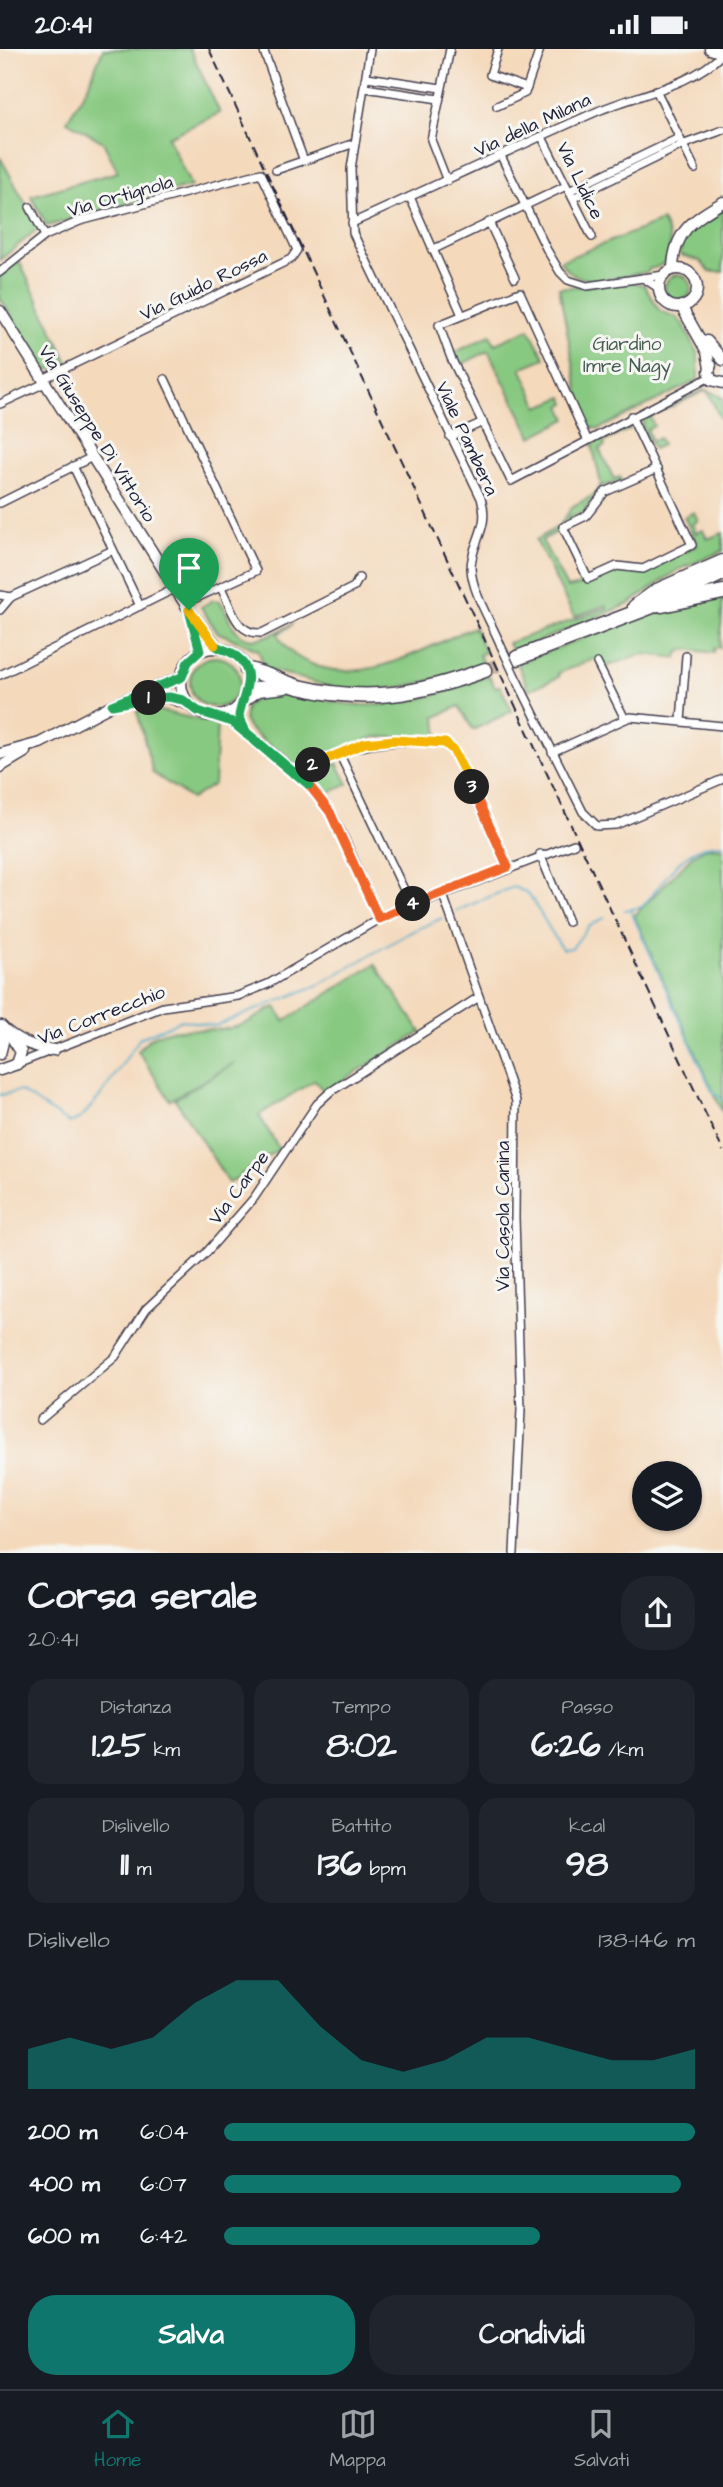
<!DOCTYPE html>
<html lang="it">
<meta charset="utf-8">
<style>
body{margin:0;font-family:"Architects Daughter",sans-serif;background:#20242c;color:#f1f3f6;height:100vh;display:flex;flex-direction:column;font-size:26px;white-space:nowrap}
*{box-sizing:border-box;margin:0}
p{font-size:23px;color:#9ea1a6}
.icon{flex:none;width:38px;height:38px;fill:none;stroke:currentColor;stroke-width:2;stroke-linecap:round;stroke-linejoin:round}
.map{position:relative;height:1504px;overflow:hidden}
.panel{display:flex;flex-direction:column;background:#171b24;flex:1}
.panel>*{flex:none}
.controls{position:absolute;left:632px;top:1412px;display:grid;gap:14px}
.controls a{display:grid;place-items:center;width:70px;height:70px;border-radius:50%;background:#171b24;box-shadow:0 2px 5px #0004;font-size:35px}
.pin{position:absolute;display:grid;place-items:center;width:60px;height:60px;color:#fff;margin:-72px -30px;border-radius:50% 50% 50% 0;rotate:-45deg;box-shadow:0 0 7px #0007}
.pin .icon{rotate:45deg}
.km{position:absolute;width:35px;height:35px;margin:-18px;border-radius:50%;background:#222;color:#fff;font-size:19px;line-height:35px;text-align:center}
.round{display:grid;place-items:center;flex:none;width:74px;height:74px;border-radius:28px;background:#20242c}
.head{display:flex;align-items:center;justify-content:space-between;height:119px;padding:0 28px}
h1{font-size:38px;font-weight:700;line-height:52px}
.stats{display:grid;grid-template-columns:repeat(3,1fr);gap:10px;height:119px;padding:7px 28px}
.stats div{display:grid;align-content:center;border-radius:18px;background:#20242c;text-align:center}
.stats b{font-size:35px;font-weight:700}
.stats small{font-size:19px;font-weight:400}
.stats p{font-size:19px}
.chart{height:196px;padding:14px 28px}
.chart p{display:flex;justify-content:space-between}
.chart svg{width:100%;height:126px;margin-top:7px;fill:#0f766e;opacity:.7}
.cta{display:flex;gap:14px;margin-top:auto;padding:14px 28px}
.cta a{flex:1;height:80px;border-radius:28px;background:#0f766e;color:#fff;font-size:28px;font-weight:700;line-height:80px;text-align:center}
.cta a+a{background:#20242c;color:#f1f3f6}
ul{padding:0 28px;list-style:none;font-size:23px}
li{display:grid;grid-template-columns:112px 84px 1fr;align-items:center;height:52px}
li i{height:18px;border-radius:9px;background:#0f766e}
.status{display:flex;justify-content:space-between;align-items:center;height:49px;padding:0 35px;background:#171b24;direction:ltr}
.status svg{height:19px;fill:currentColor}
.menu{display:flex;justify-content:space-around;align-items:center;height:98px;border-top:2px solid #363941;background:#171b24;font-size:19px;color:#9ea1a6}
.menu a{display:grid;justify-items:center;gap:4px}
.menu .current{color:#0f766e}
.map>svg:first-child{display:block}
.green{fill:#88c981;stroke:#55765e;stroke-width:2}
.lines{fill:none;stroke-linecap:round;stroke-linejoin:round}
.stream{stroke:#47a7c6;stroke-width:2}
.highway-tunnel{stroke:#cab4a1;stroke-width:14;stroke-dasharray:14 7;stroke-linecap:butt}
.street-casing{stroke:#423d4e;stroke-width:10}
.secondary-casing{stroke:#423d4e;stroke-width:13}
.primary-casing{stroke:#423d4e;stroke-width:13}
.highway-casing{stroke:#423d4e;stroke-width:17}
.street{stroke:#fff;stroke-width:7}
.secondary{stroke:#fff;stroke-width:10}
.primary{stroke:#fff;stroke-width:10}
.highway{stroke:#fff;stroke-width:14}
.rail{stroke:#22223b;stroke-width:2;stroke-dasharray:10 5;stroke-linecap:butt}
.street-bridge-casing{stroke:#423d4e;stroke-width:10;stroke-linecap:butt}
.street-bridge{stroke:#fff;stroke-width:7}
.split-1-casing{stroke:#fff;stroke-width:14}
.split-2-casing{stroke:#fff;stroke-width:14}
.split-3-casing{stroke:#fff;stroke-width:14}
.split-4-casing{stroke:#fff;stroke-width:14}
.split-5-casing{stroke:#fff;stroke-width:14}
.split-6-casing{stroke:#fff;stroke-width:14}
.split-7-casing{stroke:#fff;stroke-width:14}
.split-1{stroke:#22a559;stroke-width:9}
.split-2{stroke:#22a559;stroke-width:9}
.split-3{stroke:#f5b400;stroke-width:9}
.split-4{stroke:#f0652b;stroke-width:9}
.split-5{stroke:#f0652b;stroke-width:9}
.split-6{stroke:#22a559;stroke-width:9}
.split-7{stroke:#f5b400;stroke-width:9}
.labels{text-anchor:middle;stroke-width:6;stroke-linejoin:round;paint-order:stroke}
.street-label{font-size:19px;fill:#22223b;stroke:#f6f6f2}
.park-label{font-size:19px;fill:#465c54;stroke:#f6f6f2}
</style>
<div class="status"><b>20:41</b><svg viewBox="0 0 49 12"><path d="M0 12V9h3v3zM5 12V6h3v6zM10 12V3h3v9zM15 12V0h3v12zM26 1h20v11H26zM47 4h2v5h-2z"/></svg></div>
<div class="map">
<svg width="723" height="1504" viewBox="0 0 723 1504">
<rect width="100%" height="100%" fill="#f6f6f2"/>
<filter id="ink" filterUnits="userSpaceOnUse"><feTurbulence type="fractalNoise" baseFrequency=".0143" numOctaves="2"/><feDisplacementMap in="SourceGraphic" scale="14" xChannelSelector="R" yChannelSelector="G"/><feConvolveMatrix kernelMatrix="1 2 1 2 8 2 1 2 1" color-interpolation-filters="sRGB"/></filter>
<filter id="wash" filterUnits="userSpaceOnUse"><feTurbulence type="fractalNoise" baseFrequency=".00686" numOctaves="4" result="noise"/><feDisplacementMap in="SourceGraphic" scale="28" xChannelSelector="R" yChannelSelector="G"/><feGaussianBlur stdDeviation="1.57" result="paint"/><feColorMatrix in="noise" values="0 0 0 0 0 0 0 0 0 0 0 0 0 0 0 0 0 1.4 0 .05"/><feComposite in="paint" operator="in"/></filter>
<g filter="url(#wash)">
<rect width="100%" height="100%" fill="#f4d9bb"/>
<g class="green">
<path d="M103,0H190L220,64L168,88L191,137L47,177L31,147L118,123L103,93L67,72L88,37Z"/>
<path d="M0,108L39,179L0,211Z"/>
<path d="M723,159V223H710L700,212L680,206C681,180 703,170 723,159Z"/>
<path d="M662,172C673,191 676,216 649,220L648,223C618,227 579,243 560,212Z"/>
<path d="M19,212L69,315L56,321L44,320L0,249V226Z"/>
<circle cx="678" cy="239" r="13"/>
<path d="M631,233L644,236L660,262L676,268L684,276L698,306V331L599,380L585,377L559,239Z"/>
<path d="M529,280L545,309L521,319L539,358L563,348L566,354L561,357L567,370L532,388L488,302L460,316L454,304L490,286L495,295Z"/>
<path d="M705,340L723,349V375L708,343L704,342L650,368L654,377L647,381L652,392L659,389L662,396L653,400L642,378L644,369Z"/>
<path d="M627,377L630,380L604,393L605,397L599,400L614,430L620,428L622,432L602,437L603,442L585,459L587,462L569,468L570,471L559,477L561,481L542,491L567,539L582,536L578,527L581,526L586,535L616,521L643,523L697,496L684,468L694,463L698,472L692,475L696,484L703,481L707,490L723,484V502L678,521L629,555L512,603L508,594L607,559L606,556L574,568L536,491L559,477L573,457L594,446L601,435L592,395Z"/>
<path d="M723,547L720,599L715,598L714,604L686,600L678,604L677,609L643,605L602,619L597,609L558,624L559,628L529,641L517,614L644,566Z"/>
<path d="M213,551L220,552C226,560 228,569 233,577C248,602 274,584 293,575L278,585C284,600 298,610 314,616C368,636 424,599 474,578L485,603L479,606L483,614C436,632 386,647 334,638C311,634 289,624 266,621L258,601L217,583L201,558Z"/>
<circle cx="215" cy="633" r="25"/>
<path d="M489,626L495,638L500,637L512,662L473,681L459,657L436,668L438,689L375,688L297,718L249,680L244,671L246,657L261,646C293,642 327,654 358,656C404,659 447,643 489,626Z"/>
<path d="M152,660L217,675L214,735L191,750L153,724L137,662Z"/>
<path d="M337,714L348,735L325,746L309,727Z"/>
<path d="M708,798L723,799V1064L634,867L693,806Z"/>
<path d="M375,915L421,983L324,1043L315,1031L259,1066L279,1100L229,1134L175,1050L236,1013L170,1051L138,1002C162,966 207,989 241,976C254,972 263,962 276,958L284,972Z"/>
</g>
<g class="lines">
<g class="stream">
<path d="M630,860L712,1042L723,1050"/>
<path d="M625,861L642,858C667,830 682,795 723,795"/>
<path d="M456,862L513,838L528,844L562,900L572,899L588,878L605,868"/>
<path d="M0,1046L20,1042L69,1074L81,1069L102,1045L140,989L182,971L215,977L318,936L409,884L442,869"/>
</g>
</g>
</g>
<g filter="url(#ink)">
<g class="lines">
<path class="highway-tunnel" d="M485,621L517,609"/>
<defs>
<g id="street">
<path d="M263,0L304,112"/>
<path d="M370,0L351,120L353,184L481,449C491,479 471,493 471,519C472,544 492,574 501,597"/>
<path d="M498,0L490,26L527,39"/>
<path d="M367,28L441,39"/>
<path d="M365,39L439,50"/>
<path d="M656,41L695,120"/>
<path d="M497,57L525,44L540,0"/>
<path d="M542,88L592,188"/>
<path d="M501,107L547,201L560,223L568,231L587,237L664,226"/>
<path d="M276,121L355,94"/>
<path d="M447,132L431,91L450,0"/>
<path d="M569,142L679,89"/>
<path d="M410,148L462,266"/>
<path d="M573,149L682,96L723,81"/>
<path d="M30,158L45,187"/>
<path d="M489,173L515,229"/>
<path d="M352,174C434,137 516,98 598,62C638,45 693,37 723,4"/>
<path d="M432,201L566,137"/>
<path d="M0,223L45,187L80,172L261,124L297,201L291,210L43,330"/>
<path d="M643,229L660,240"/>
<path d="M165,330L256,522L185,554"/>
<path d="M0,355L45,334"/>
<path d="M631,367L692,496L643,520L617,517L588,530L563,478L586,467L605,443L657,420"/>
<path d="M450,388L483,373"/>
<path d="M587,390L520,243L439,276L451,309L511,432L710,328"/>
<path d="M73,417L140,557"/>
<path d="M0,454L92,408"/>
<path d="M221,539C232,558 235,586 262,584L354,538L359,529"/>
<path d="M0,546L11,548"/>
<path d="M0,561L11,548L113,501"/>
<path d="M597,614L625,670"/>
<path d="M0,626L176,539"/>
<path d="M515,627L583,763L597,777L616,776L723,730"/>
<path d="M241,654L239,667L246,682"/>
<path d="M216,667C249,680 312,732 330,762C350,795 363,835 379,870"/>
<path d="M681,672L686,607"/>
<path d="M552,703L630,668L723,677"/>
<path d="M339,704L406,845"/>
<path d="M293,724C345,701 365,691 424,693C436,693 445,691 453,701L508,818"/>
<path d="M540,805L568,873"/>
<path d="M442,843L516,1052L515,1169L521,1361L514,1504"/>
<path d="M17,1015L163,958L238,947L268,935L379,870L574,795"/>
<path d="M40,1371L115,1308L146,1260L206,1204L254,1149L317,1055L330,1043L479,948"/>
</g>
<g id="secondary">
<path d="M673,220C674,182 693,171 723,153"/>
<circle cx="678" cy="239" r="19"/>
<path d="M681,257L707,303L710,319"/>
<path d="M0,262L189,561L218,599"/>
<path d="M707,292L723,311"/>
<path d="M711,316L709,322L711,331L723,334"/>
<path d="M194,573L200,602"/>
<circle cx="215" cy="633" r="34"/>
<path d="M135,651L168,648L190,656"/>
<path d="M0,705L40,694L112,656L182,628"/>
<path d="M0,718L25,703"/>
<path d="M1,977C16,992 33,998 54,1001"/>
<path d="M10,986L21,1003L17,1015"/>
<path d="M0,1005L3,993L1,977"/>
<path d="M0,1021L17,1015"/>
</g>
<path id="primary" d="M710,0L723,4"/>
<g id="highway">
<path d="M662,556L723,543"/>
<path d="M635,558L657,542L723,513"/>
<path d="M517,609L650,558L723,524"/>
<path d="M247,621C265,624 281,633 299,638C369,655 419,645 485,621"/>
<path d="M245,649L258,640L285,637"/>
</g>
</defs>
<use href="#street" class="street-casing"/>
<use href="#secondary" class="secondary-casing"/>
<use href="#primary" class="primary-casing"/>
<use href="#highway" class="highway-casing"/>
<use href="#street" class="street"/>
<use href="#secondary" class="secondary"/>
<use href="#primary" class="primary"/>
<use href="#highway" class="highway"/>
<path class="rail" d="M209,0L723,1102"/>
<defs>
<path id="street-bridge" d="M501,597L515,627"/>
</defs>
<use href="#street-bridge" class="street-bridge-casing"/>
<use href="#street-bridge" class="street-bridge"/>
</g>
</g>
<g class="lines" filter="url(#ink)">
<defs>
<path id="split-1" d="M149,649L112,656L182,628L188,613L200,602L189,561"/>
<path id="split-2" d="M149,649L169,648L183,651L198,662L232,673L293,724L313,716"/>
<path id="split-3" d="M313,716L365,694L395,691L445,694L453,701L472,738"/>
<path id="split-4" d="M413,855L508,818L472,738"/>
<path id="split-5" d="M309,736L330,763L379,870L413,855"/>
<path id="split-6" d="M215,596C221,601 229,601 235,606C259,624 242,646 239,667L246,683L309,736"/>
<path id="split-7" d="M189,561L215,596"/>
</defs>
<use href="#split-1" class="split-1-casing"/>
<use href="#split-2" class="split-2-casing"/>
<use href="#split-3" class="split-3-casing"/>
<use href="#split-4" class="split-4-casing"/>
<use href="#split-5" class="split-5-casing"/>
<use href="#split-6" class="split-6-casing"/>
<use href="#split-7" class="split-7-casing"/>
<use href="#split-1" class="split-1"/>
<use href="#split-2" class="split-2"/>
<use href="#split-3" class="split-3"/>
<use href="#split-4" class="split-4"/>
<use href="#split-5" class="split-5"/>
<use href="#split-6" class="split-6"/>
<use href="#split-7" class="split-7"/>
</g>
<g class="labels">
<g class="street-label">
<text transform="translate(532 75) rotate(-25)" y="7">Via della Milana</text>
<text transform="translate(581 131) rotate(64)" y="7">Via Lidice</text>
<text transform="translate(120 146) rotate(-16)" y="7">Via Ortignola</text>
<text transform="translate(203 235) rotate(-26)" y="7">Via Guido Rossa</text>
<text transform="translate(98 384) rotate(58)" y="7">Via Giuseppe Di Vittorio</text>
<text transform="translate(468 389) rotate(65)" y="7">Viale Pambera</text>
<text transform="translate(101 965) rotate(-21)" y="7">Via Correcchio</text>
<text transform="translate(238 1138) rotate(-53)" y="7">Via Carpe</text>
<text transform="translate(502 1167) rotate(-90)" y="7">Via Casola Canina</text>
</g>
<g class="park-label">
<text x="627" y="301">Giardino<tspan x="627" dy="22">Imre Nagy</tspan></text>
</g>
</g>
</svg>
<div class="controls">
<a><svg class="icon" aria-label="layers" viewBox="0 0 24 24"><path d="M12 4l9 5-9 5-9-5zM3 14l9 5 9-5"/></svg></a>
</div>
<div class="pin" style="left:189px;top:561px;background:#1e9e55"><svg class="icon" aria-label="arrive" viewBox="0 0 24 24"><path d="M6 21V4h12l-3 4 3 4H6"/></svg></div>
<b class="km" style="left:149px;top:649px">1</b>
<b class="km" style="left:313px;top:716px">2</b>
<b class="km" style="left:472px;top:738px">3</b>
<b class="km" style="left:413px;top:855px">4</b>
</div>
<section class="panel">
<div class="head"><div><h1>Corsa serale</h1><p>20:41</p></div><a class="round"><svg class="icon" aria-label="share" viewBox="0 0 24 24"><path d="M12 15V3M7 8l5-5 5 5M5 13v7h14v-7"/></svg></a></div>
<div class="stats">
<div><p>Distanza</p><b>1.25<small> km</small></b></div>
<div><p>Tempo</p><b>8:02</b></div>
<div><p>Passo</p><b>6:26<small> /km</small></b></div>
</div>
<div class="stats">
<div><p>Dislivello</p><b>11<small> m</small></b></div>
<div><p>Battito</p><b>136<small> bpm</small></b></div>
<div><p>kcal</p><b>98</b></div>
</div>
<div class="chart"><p><span>Dislivello</span>138–146 m</p>
<svg viewBox="0 0 160 44" preserveAspectRatio="none"><path d="M0 44V30L10 26L20 30L30 26L40 14L50 6L60 6L70 22L80 34L90 38L100 34L110 26L120 26L130 30L140 34L150 34L160 30V44z"/></svg>
</div>
<ul>
<li><b>200 m</b>6:04<i style="width:100%"></i></li>
<li><b>400 m</b>6:07<i style="width:97%"></i></li>
<li><b>600 m</b>6:42<i style="width:67%"></i></li>
</ul>
<div class="cta"><a>Salva</a><a>Condividi</a></div>
</section>
<nav class="menu">
<a class="current"><svg class="icon" aria-label="home" viewBox="0 0 24 24"><path d="M3 11l9-7 9 7M6 9v11h12V9"/></svg>Home</a>
<a><svg class="icon" aria-label="map" viewBox="0 0 24 24"><path d="M3 6l6-2 6 2 6-2v14l-6 2-6-2-6 2zM9 4v14M15 6v14"/></svg>Mappa</a>
<a><svg class="icon" aria-label="saved" viewBox="0 0 24 24"><path d="M7 4h10v16l-5-4-5 4z"/></svg>Salvati</a>
</nav>
